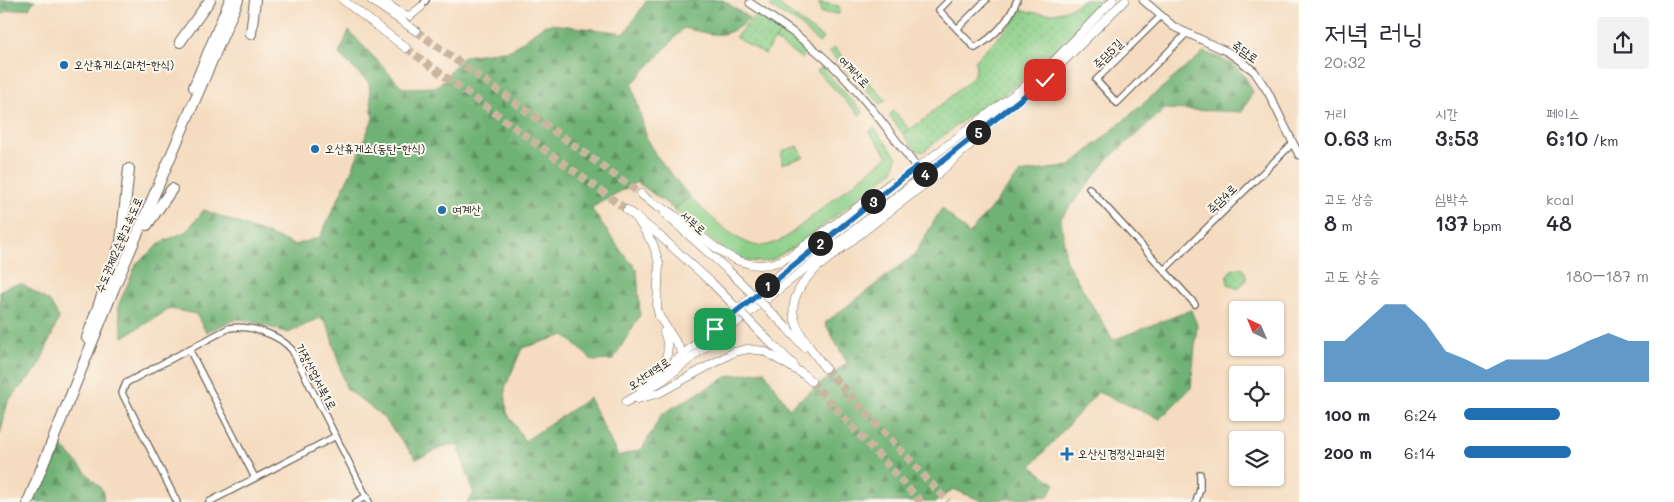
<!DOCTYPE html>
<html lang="ko">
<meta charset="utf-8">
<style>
body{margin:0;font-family:Mali,"Poor Story",sans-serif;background:#f2f2f3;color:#2b2b33;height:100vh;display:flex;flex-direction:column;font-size:19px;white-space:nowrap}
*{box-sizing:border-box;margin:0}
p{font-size:16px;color:#7c7c81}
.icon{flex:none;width:28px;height:28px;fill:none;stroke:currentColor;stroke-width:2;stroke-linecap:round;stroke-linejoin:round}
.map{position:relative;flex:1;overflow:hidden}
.side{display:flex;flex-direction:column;background:#fff;width:375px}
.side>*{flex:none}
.needle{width:32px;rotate:316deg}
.fabs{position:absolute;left:1229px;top:301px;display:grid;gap:10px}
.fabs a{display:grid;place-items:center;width:55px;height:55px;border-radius:5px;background:#fff;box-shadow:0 1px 4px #0004;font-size:25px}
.pin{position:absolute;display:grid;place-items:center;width:42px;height:42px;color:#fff;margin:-21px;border-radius:10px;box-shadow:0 2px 8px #0006}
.km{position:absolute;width:25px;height:25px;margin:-12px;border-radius:50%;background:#222;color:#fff;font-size:14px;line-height:25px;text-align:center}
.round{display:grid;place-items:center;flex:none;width:52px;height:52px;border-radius:5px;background:#f2f2f3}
.head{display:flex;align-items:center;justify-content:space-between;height:85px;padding:0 25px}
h1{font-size:28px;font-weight:600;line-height:38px}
.figures{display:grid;grid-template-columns:repeat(3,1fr);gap:8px;height:85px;padding:5px 25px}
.figures div{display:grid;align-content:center}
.figures b{font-size:21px;font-weight:600}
.figures small{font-size:14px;font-weight:400}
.figures p{font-size:14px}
.chart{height:140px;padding:10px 25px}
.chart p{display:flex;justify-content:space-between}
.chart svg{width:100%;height:90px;margin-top:5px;fill:#1f6fb2;opacity:.7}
ul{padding:0 25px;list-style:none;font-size:16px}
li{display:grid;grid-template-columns:80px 60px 1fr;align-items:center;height:38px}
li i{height:12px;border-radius:6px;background:#1f6fb2}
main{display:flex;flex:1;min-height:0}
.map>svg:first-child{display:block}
.grass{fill:#8bcf88;stroke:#547652}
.forest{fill:url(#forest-firs);stroke:#466748}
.park{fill:url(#park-dots);stroke:#547652}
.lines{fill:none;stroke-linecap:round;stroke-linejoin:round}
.secondary-tunnel{stroke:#cab69f;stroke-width:8;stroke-dasharray:8 4;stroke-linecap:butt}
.minor-casing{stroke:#685f55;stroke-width:8}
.tertiary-casing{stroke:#685f55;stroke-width:9}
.secondary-casing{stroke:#685f55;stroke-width:9}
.motorway-casing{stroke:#685f55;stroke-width:12}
.minor{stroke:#fff;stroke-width:5.5}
.tertiary{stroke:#fff;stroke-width:7}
.secondary{stroke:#fff;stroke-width:8}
.motorway{stroke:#fff;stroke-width:10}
.secondary-bridge-casing{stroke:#685f55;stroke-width:9;stroke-linecap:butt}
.secondary-bridge{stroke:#fff;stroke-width:8}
.route-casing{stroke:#fff;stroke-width:10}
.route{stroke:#1f6fb2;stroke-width:6}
.poi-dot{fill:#1f6fb2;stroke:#fbf7ec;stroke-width:2}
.labels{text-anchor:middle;stroke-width:4;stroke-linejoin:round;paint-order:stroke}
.street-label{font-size:12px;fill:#1c1c1c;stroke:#fbf7ec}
.poi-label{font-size:12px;fill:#1c1c1c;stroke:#fbf7ec;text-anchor:start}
</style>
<main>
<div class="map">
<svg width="1299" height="502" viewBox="0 0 1299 502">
<defs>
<pattern id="forest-firs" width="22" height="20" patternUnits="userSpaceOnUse" patternTransform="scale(1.25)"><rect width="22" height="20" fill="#70b274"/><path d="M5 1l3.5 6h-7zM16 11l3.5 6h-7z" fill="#5b905e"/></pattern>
<pattern id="park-dots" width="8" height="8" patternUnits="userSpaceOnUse" patternTransform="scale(1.25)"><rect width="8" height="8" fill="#8bcf88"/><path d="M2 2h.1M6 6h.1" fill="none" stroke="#77b175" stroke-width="1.8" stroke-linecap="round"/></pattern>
</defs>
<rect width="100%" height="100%" fill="#fbf7ec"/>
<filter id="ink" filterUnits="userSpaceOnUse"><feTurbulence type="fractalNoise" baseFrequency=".02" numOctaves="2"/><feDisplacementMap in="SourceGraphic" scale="10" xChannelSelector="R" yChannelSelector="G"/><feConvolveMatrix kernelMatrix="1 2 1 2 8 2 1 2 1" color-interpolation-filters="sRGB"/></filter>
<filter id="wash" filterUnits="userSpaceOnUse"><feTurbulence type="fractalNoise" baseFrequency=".0096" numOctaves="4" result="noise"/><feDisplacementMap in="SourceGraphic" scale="20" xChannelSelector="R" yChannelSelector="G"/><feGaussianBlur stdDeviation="1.12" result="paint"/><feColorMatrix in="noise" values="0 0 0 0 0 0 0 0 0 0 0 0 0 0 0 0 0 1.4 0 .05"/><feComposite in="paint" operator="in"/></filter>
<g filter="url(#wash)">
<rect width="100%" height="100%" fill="#f5dcc0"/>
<g class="grass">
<path d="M775,2L823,38L819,43L799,24L770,7Z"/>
<path d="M781,31L807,52L802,59L775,40Z"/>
<path d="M834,47L886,100L880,104L829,52Z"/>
<path d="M821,67L863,112L859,115L817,71Z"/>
<path d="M894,111L909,129L903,134L889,115Z"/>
<path d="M874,128L897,157L893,171L802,242L772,260L760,262L740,260L722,249L674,209L690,197C706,212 736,244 759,246C769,246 777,242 785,238L888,156L869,132Z"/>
</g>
<g class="forest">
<path d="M0,0H35L29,8L7,11L0,16Z"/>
<path d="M647,0H723L750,19C722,41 717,35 684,28L632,84L647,139L655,154L690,197L674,209L637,182L591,208L621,251L637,269L640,315L613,360L593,361L565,335L522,348L505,388L507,413L525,441L589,398L618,456L642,449L662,414L728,376L764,371L789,408L847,363L825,323L914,255L942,208L969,234L1020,173L1070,166L1204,52C1230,62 1241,65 1253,92L1242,112L1165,109L1108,159L1061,218L1066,261L1113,340L1191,310L1197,325L1191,388L1160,419L1098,392L1031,466L1055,484L1048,496L982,501L953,489L936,502H467L474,494L458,446L448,445L416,459L382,416L346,388L328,326L320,318L288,333L247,320L237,319L206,332L196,314L170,309L123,337L118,306L137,263L162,242L187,231L204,210L295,245L320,237L351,172L373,118L369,83L339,54L349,31L403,88L437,87L464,56L511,50L543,26L551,24L625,33Z"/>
<path d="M22,284L50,302L59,318L38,368L8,401L0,435V291L8,286Z"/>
<path d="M58,442L104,492L103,502H34Z"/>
</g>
<g class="park">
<path d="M1083,0H1103L1044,63L990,106L971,114L923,152L915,150L903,134L923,120L971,79L976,71L975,60L1012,24L1019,9C1043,16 1062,16 1083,0Z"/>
<path d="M819,2L839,6V14L821,13Z"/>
<path d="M756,15L781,31L765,54L735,37Z"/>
<path d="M798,146L804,157L782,164V151Z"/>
<path d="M1242,267L1246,274V281L1238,289L1228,284L1227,275L1231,270Z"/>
</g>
</g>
<g filter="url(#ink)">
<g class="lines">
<g class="secondary-tunnel">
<path d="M416,31L641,194"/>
<path d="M406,48L627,210"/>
<path d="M825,368L948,502"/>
<path d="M811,381L921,502"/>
</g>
<defs>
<g id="minor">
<path d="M949,0L939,10L975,48C994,37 1009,21 1017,0"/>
<path d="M421,7L426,0"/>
<path d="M1161,16L1096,80L1117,103L1186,34"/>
<path d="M958,28L986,0"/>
<path d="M1089,188L1195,304"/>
<path d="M1164,270L1293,143"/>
<path d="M189,349L255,478"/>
<path d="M177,502L122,393L126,383L229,328C250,325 279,334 292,350L369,502"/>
<path d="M209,502L336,436"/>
<path d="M356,502L367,496"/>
<path d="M1196,502L1200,489V474"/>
</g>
<g id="tertiary">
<path d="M1143,0L1174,27L1228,52L1254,71L1268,92L1299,155"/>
<path d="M750,3C780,23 810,43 836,69C868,101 895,139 923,176"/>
</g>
<g id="secondary">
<path d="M343,0L406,48"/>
<path d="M371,0L416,31"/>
<path d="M382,0L400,13L410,16L421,7"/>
<path d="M641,194L657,207"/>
<path d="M654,204C702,224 734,290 792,255L891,183"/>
<path d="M627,210L660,236L712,283"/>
<path d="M665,214L729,271"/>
<path d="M636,217L653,244L659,263L657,307L659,316L686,358"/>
<path d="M786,327L804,347"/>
<path d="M769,341L793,364"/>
<path d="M825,368C796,329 774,306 819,266L939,173L969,146"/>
<path d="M658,371C669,358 670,348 664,332"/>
<path d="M801,372L811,381"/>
<path d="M641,389L807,252L1029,83L1051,64L1113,0"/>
<path d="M638,399L659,393L734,352L748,349L764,351L803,374"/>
<path d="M626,402L662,381L1045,80L1125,0"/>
</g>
<g id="motorway">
<path d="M251,34L255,0"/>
<path d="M180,42L210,0"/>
<path d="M194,87L230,0"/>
<path d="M147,225L172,189"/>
<path d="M87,338L121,242L129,169"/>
<path d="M28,502L114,288L238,0"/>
</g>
</defs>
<use href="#minor" class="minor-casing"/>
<use href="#tertiary" class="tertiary-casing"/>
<use href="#secondary" class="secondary-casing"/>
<use href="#motorway" class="motorway-casing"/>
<use href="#minor" class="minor"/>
<use href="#tertiary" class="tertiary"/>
<use href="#secondary" class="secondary"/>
<use href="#motorway" class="motorway"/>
<defs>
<g id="secondary-bridge">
<path d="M729,271L786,327"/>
<path d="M712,283L769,341"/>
</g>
</defs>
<use href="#secondary-bridge" class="secondary-bridge-casing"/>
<use href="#secondary-bridge" class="secondary-bridge"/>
</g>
</g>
<g class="lines" filter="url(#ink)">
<defs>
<path id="route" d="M715,329L906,175L917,167L923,176L1045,80"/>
</defs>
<use href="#route" class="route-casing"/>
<use href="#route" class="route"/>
</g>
<g class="poi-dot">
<circle cx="64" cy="65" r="5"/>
<circle cx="315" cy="149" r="5"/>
<circle cx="442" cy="210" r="5"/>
<path d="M1064.5 446.5h5v5h5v5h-5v5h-5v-5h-5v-5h5z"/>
</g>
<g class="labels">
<g class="street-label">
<text transform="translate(1245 52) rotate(36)" y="4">죽담로</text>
<text transform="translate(1108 54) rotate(-45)" y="4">죽담5길</text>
<text transform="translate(854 72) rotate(46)" y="4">여계산로</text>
<text transform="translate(1222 199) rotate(-44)" y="4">죽담4로</text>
<text transform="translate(693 223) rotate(42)" y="4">서부로</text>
<text transform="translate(119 245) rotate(-67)" y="4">수도권제2순환고속도로</text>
<text transform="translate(649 374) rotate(-34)" y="4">오산대역로</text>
<text transform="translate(316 377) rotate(62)" y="4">가장산업서북1로</text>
</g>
<g class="poi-label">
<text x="74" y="69">오산휴게소(과천-한식)</text>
<text x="325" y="153">오산휴게소(동탄-한식)</text>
<text x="452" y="214">여계산</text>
<text x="1078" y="458">오산신경정신과의원</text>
</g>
</g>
</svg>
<div class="fabs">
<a><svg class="needle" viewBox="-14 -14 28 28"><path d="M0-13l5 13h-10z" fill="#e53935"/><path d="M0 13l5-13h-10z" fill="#7c7c81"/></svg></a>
<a><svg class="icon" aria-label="locate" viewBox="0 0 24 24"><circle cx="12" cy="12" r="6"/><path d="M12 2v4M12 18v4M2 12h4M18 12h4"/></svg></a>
<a><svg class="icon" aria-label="layers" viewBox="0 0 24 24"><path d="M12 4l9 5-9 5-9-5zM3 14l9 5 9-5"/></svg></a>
</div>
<div class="pin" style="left:715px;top:329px;background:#1e9e55"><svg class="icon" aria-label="arrive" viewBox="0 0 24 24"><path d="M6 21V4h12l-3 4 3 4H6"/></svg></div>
<div class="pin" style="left:1045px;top:80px;background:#d93025"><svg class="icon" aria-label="check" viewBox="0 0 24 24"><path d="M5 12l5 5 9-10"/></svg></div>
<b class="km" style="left:767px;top:285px">1</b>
<b class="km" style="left:820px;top:243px">2</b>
<b class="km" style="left:873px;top:201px">3</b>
<b class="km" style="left:925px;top:174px">4</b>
<b class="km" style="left:978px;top:132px">5</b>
</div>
<section class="side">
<div class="head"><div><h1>저녁 러닝</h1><p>20:32</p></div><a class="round"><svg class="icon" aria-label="share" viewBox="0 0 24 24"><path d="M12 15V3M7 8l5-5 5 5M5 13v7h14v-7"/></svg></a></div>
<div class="figures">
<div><p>거리</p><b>0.63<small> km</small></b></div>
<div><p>시간</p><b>3:53</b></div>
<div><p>페이스</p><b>6:10<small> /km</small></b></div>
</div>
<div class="figures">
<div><p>고도 상승</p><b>8<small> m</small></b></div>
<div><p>심박수</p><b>137<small> bpm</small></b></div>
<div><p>kcal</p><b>48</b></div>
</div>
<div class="chart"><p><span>고도 상승</span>180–187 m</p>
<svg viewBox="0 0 160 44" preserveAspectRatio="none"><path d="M0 44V24L10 24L20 15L30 6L40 6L50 15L60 29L70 33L80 38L90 33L100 33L110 33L120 29L130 24L140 20L150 24L160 24V44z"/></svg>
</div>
<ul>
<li><b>100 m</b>6:24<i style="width:52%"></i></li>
<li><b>200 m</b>6:14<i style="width:58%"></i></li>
</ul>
</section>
</main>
